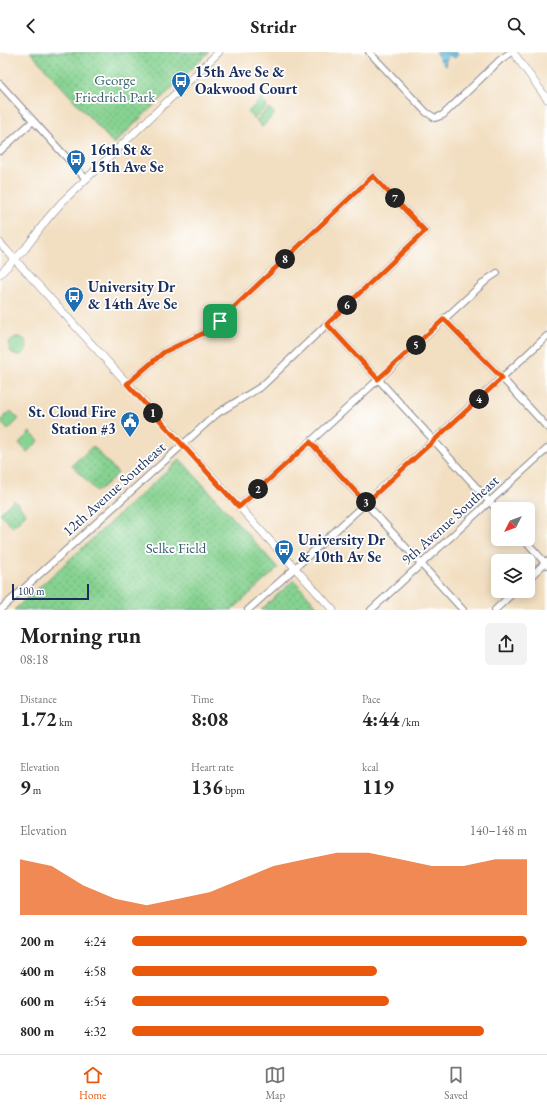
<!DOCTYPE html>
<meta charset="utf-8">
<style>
body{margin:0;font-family:"EB Garamond",serif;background:#f2f2f2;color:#222;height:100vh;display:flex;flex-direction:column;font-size:15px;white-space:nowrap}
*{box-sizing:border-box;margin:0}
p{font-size:13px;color:#767676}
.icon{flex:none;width:22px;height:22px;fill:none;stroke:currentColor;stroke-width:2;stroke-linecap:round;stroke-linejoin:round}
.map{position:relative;height:558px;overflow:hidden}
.drawer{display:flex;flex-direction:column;background:#fff;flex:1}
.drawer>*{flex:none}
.needle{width:26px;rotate:228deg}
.buttons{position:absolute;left:491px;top:450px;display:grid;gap:8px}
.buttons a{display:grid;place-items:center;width:44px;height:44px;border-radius:6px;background:#fff;box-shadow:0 2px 10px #0003;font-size:20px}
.scale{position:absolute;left:12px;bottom:10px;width:77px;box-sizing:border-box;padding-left:4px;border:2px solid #1b2f5e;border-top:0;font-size:11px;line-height:14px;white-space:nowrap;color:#1b2f5e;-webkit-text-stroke:3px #fff;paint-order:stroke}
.pin{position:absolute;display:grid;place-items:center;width:34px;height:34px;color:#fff;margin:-17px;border-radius:8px;box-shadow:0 2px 6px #0006}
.km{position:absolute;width:20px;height:20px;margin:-10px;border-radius:50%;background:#222;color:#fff;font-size:11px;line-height:20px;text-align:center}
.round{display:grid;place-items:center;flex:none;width:42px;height:42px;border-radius:6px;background:#f2f2f2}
.overview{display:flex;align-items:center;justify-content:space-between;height:68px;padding:0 20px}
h1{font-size:22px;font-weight:700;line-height:30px}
.stats{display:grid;grid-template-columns:repeat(3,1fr);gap:6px;height:68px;padding:4px 20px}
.stats div{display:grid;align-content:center}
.stats b{font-size:20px;font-weight:700}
.stats small{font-size:11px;font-weight:400}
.stats p{font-size:11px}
.chart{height:112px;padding:8px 20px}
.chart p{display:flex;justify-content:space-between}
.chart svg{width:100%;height:72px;margin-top:4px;fill:#ea580c;opacity:.7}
ul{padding:0 20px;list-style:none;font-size:13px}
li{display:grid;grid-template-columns:64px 48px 1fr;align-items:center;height:30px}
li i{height:10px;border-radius:5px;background:#ea580c}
header{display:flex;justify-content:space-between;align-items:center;height:52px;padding:0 20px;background:#fff;font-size:18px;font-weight:700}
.tab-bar{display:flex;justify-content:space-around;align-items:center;height:56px;border-top:1px solid #e0e0e0;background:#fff;font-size:11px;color:#767676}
.tab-bar a{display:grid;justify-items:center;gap:2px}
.tab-bar .active{color:#ea580c}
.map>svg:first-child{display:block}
.grass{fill:#86d290;stroke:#508077}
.park{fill:url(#park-dots);stroke:#508077}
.water{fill:url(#water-rules);stroke:#3e779f}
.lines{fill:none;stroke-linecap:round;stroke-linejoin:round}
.minor-casing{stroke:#86868f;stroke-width:8}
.tertiary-casing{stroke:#86868f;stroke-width:8}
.minor{stroke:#fff;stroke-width:6}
.tertiary{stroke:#fff;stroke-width:7}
.route-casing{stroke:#fff;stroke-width:8}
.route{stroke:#ea580c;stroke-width:5}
.labels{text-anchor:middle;stroke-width:3.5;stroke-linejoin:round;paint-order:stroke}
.poi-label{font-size:15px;font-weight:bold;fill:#1b2f5e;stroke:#fff;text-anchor:start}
.park-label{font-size:15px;fill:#3b606d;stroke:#fff}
.street-label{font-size:15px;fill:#1b2f5e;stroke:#fff}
</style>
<header><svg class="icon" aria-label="back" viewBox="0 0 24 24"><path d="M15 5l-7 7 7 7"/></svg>Stridr<svg class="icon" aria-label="search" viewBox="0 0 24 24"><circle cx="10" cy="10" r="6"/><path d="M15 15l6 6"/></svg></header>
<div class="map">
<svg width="547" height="558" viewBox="0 0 547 558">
<defs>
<pattern id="park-dots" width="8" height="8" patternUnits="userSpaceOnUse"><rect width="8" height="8" fill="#86d290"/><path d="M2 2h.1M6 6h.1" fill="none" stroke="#6dab79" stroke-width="1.8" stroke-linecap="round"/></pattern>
<pattern id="water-rules" width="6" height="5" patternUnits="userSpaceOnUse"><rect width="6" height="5" fill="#62bfe0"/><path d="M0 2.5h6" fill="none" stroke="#509cb9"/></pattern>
</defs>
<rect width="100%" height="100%" fill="#fff"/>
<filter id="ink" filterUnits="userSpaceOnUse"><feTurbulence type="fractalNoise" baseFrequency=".025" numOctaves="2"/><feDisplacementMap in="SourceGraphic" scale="8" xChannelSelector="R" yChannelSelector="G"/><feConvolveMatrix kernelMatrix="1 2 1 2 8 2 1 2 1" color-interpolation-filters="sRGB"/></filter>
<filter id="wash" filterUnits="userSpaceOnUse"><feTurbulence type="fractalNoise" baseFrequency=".012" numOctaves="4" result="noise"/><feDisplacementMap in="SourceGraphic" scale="16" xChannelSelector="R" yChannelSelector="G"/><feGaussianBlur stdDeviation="0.9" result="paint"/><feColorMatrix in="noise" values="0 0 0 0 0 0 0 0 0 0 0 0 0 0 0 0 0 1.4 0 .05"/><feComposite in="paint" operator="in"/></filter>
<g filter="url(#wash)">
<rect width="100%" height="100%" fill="#f2dec0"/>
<g class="grass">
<path d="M261,47L267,54L254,67L248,60Z"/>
<path d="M269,56L275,62L262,75L256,68Z"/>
<circle cx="18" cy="294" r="9"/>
<path d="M11,359L19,367L8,378L0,369Z"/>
<path d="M30,380L39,389L27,400L19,391Z"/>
</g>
<g class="park">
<path d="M30,0H209L114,92Z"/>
<path d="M93,394L118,421L97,440L72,413Z"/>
<path d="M180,407L278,516L232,558H14Z"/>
<path d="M14,448L26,462L13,475L0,461Z"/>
<path d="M294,528L320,558H261Z"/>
</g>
<path class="water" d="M435,0H456L458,2L455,6L449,3L446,8L445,14Z"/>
</g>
<g filter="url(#ink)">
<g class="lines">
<defs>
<g id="minor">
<path d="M369,0L426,60L435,66L443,63L500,8L511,0"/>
<path d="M0,32L86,127"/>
<path d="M0,99L33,69"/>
<path d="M444,267L502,326L547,375"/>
<path d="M327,272L378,327L498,459"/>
<path d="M310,390L463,558"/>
<path d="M239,455L488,227L497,221"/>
<path d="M524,487L547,513"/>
<path d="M528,527L547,509"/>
<path d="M0,558L211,367L218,361L262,334L425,179L373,124L214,274L204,281L164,300L127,332"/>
<path d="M248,558L295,516L547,284"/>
<path d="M371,558L547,397"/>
<path d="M495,558L515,539"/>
</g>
<g id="tertiary">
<path d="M513,0L547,47"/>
<path d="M0,191L333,558"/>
<path d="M0,222L25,197L48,166L62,150L219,0"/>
</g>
</defs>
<use href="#minor" class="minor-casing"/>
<use href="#tertiary" class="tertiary-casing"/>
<use href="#minor" class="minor"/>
<use href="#tertiary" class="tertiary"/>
</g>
</g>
<g class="lines" filter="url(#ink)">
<defs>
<path id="route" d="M373,124L425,179L327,272L378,327L444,267L502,326L366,451L310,390L239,455L127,332L164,300L204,281L214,274Z"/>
</defs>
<use href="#route" class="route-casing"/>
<use href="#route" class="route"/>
</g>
<defs>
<symbol id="bus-pin" viewBox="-11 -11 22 30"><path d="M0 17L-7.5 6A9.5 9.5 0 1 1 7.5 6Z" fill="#1f6fb2" stroke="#fff"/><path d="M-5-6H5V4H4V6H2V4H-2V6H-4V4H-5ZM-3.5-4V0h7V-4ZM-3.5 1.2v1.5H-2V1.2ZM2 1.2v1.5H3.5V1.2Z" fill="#fff"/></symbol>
<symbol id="civic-pin" viewBox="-11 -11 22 30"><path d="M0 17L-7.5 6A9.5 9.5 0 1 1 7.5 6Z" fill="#1f6fb2" stroke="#fff"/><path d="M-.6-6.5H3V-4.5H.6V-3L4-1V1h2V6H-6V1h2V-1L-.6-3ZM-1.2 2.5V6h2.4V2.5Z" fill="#fff"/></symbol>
</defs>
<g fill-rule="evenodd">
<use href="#bus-pin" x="170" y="18" width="22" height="30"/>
<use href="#bus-pin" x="65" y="96" width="22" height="30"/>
<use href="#bus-pin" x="63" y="233" width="22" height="30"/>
<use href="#civic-pin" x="119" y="358" width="22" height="30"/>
<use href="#bus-pin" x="273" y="486" width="22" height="30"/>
</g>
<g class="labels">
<g class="poi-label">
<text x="195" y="25">15th Ave Se &amp;<tspan x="195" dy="17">Oakwood Court</tspan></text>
<text x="90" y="103">16th St &amp;<tspan x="90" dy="17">15th Ave Se</tspan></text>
<text x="88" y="240">University Dr<tspan x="88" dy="17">&amp; 14th Ave Se</tspan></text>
<text x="116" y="365" text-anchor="end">St. Cloud Fire<tspan x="116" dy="17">Station #3</tspan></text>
<text x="298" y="493">University Dr<tspan x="298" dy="17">&amp; 10th Av Se</tspan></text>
</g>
<g class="park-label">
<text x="115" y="33">George<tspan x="115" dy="17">Friedrich Park</tspan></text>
<text x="176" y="501">Selke Field</text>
</g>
<g class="street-label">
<text transform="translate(114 437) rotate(-42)" y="5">12th Avenue Southeast</text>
<text transform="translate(450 468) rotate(-42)" y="5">9th Avenue Southeast</text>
</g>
</g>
</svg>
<div class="buttons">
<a><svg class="needle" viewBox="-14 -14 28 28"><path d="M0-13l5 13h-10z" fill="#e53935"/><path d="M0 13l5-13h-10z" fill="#767676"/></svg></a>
<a><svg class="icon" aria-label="layers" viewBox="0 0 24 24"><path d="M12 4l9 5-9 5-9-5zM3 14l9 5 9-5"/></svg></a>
</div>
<div class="scale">100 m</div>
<div class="pin" style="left:220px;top:269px;background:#1e9e55"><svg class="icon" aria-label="arrive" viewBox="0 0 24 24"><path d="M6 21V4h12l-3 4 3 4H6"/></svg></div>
<b class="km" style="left:153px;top:361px">1</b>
<b class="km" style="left:258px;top:437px">2</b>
<b class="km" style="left:366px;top:450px">3</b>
<b class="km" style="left:479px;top:347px">4</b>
<b class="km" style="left:416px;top:293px">5</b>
<b class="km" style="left:347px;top:253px">6</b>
<b class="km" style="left:395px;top:146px">7</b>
<b class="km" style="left:285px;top:207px">8</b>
</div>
<section class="drawer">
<div class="overview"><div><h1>Morning run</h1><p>08:18</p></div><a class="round"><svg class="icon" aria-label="share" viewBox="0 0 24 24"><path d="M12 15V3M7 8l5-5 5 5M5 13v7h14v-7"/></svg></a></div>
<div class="stats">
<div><p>Distance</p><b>1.72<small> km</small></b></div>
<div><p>Time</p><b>8:08</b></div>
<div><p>Pace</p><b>4:44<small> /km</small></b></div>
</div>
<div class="stats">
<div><p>Elevation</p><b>9<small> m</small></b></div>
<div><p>Heart rate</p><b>136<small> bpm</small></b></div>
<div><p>kcal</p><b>119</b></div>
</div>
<div class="chart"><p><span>Elevation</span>140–148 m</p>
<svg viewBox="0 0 160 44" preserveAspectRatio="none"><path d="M0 44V10L10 14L20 26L30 34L40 38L50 34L60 30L70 22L80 14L90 10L100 6L110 6L120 10L130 14L140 14L150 10L160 10V44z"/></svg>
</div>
<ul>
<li><b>200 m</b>4:24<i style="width:100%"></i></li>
<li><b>400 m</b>4:58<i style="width:62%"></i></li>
<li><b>600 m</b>4:54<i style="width:65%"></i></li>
<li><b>800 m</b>4:32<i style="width:89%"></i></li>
</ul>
</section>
<nav class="tab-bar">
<a class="active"><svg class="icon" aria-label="home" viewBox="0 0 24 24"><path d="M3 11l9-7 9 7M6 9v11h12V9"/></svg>Home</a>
<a><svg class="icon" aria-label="map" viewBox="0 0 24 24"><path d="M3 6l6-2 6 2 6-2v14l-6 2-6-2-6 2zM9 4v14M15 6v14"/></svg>Map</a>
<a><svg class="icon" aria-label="saved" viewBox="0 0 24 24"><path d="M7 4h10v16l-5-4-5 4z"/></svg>Saved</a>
</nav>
